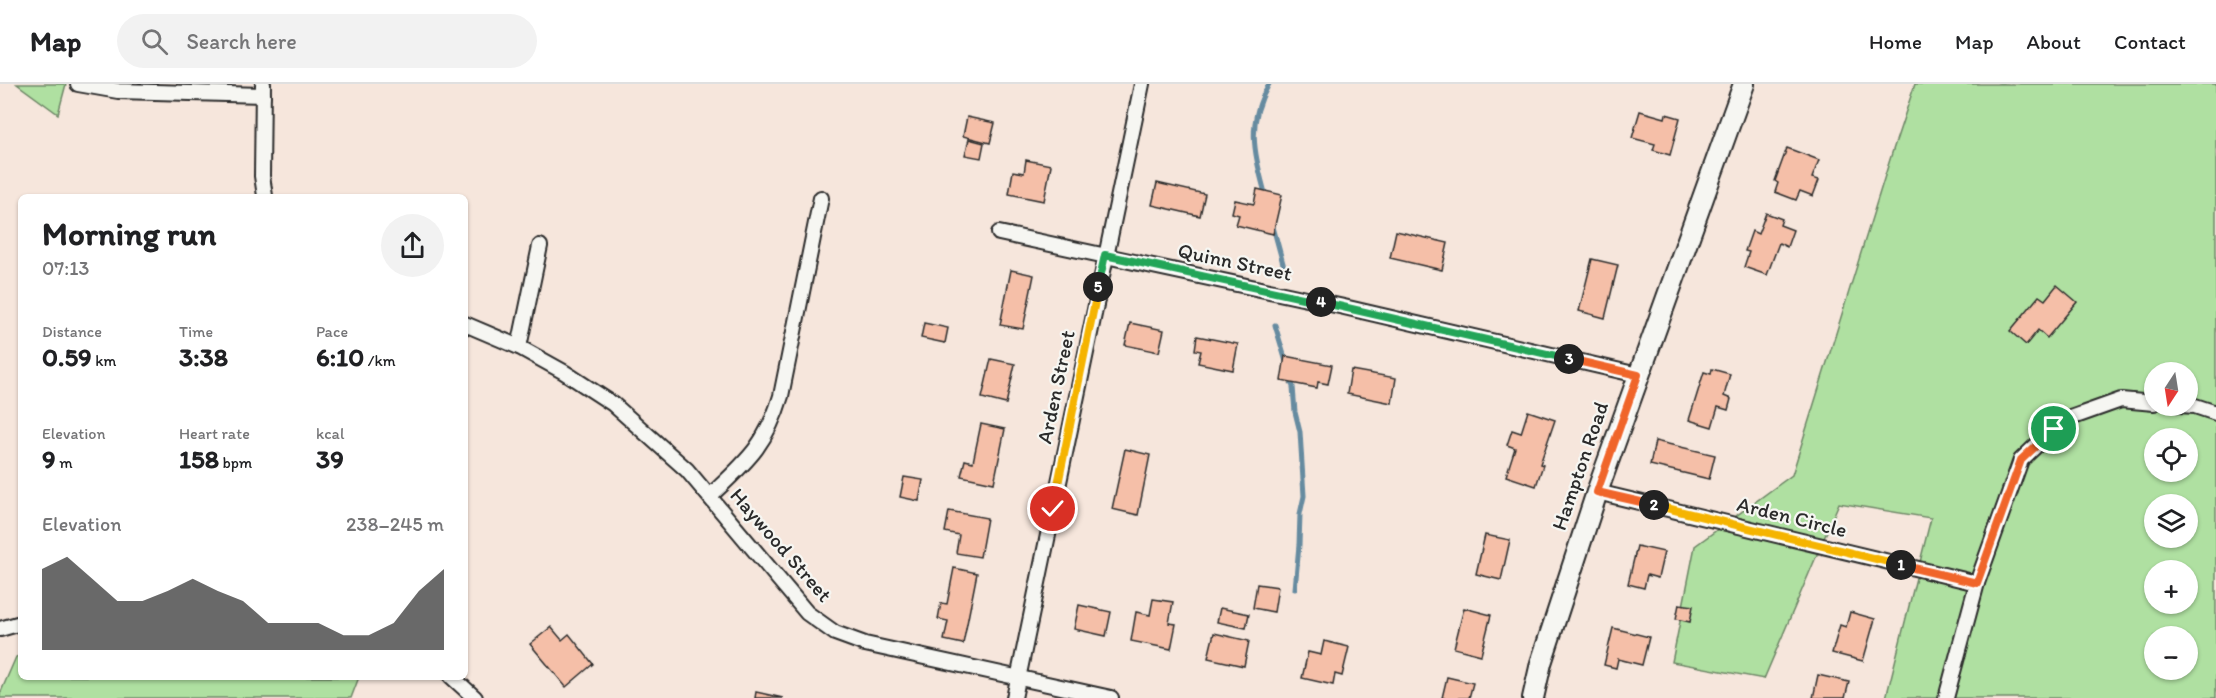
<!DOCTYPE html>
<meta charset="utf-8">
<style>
body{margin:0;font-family:Itim,sans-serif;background:#f2f2f2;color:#202124;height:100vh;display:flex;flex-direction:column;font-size:22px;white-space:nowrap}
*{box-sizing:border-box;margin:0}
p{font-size:20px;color:#757577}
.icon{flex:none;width:33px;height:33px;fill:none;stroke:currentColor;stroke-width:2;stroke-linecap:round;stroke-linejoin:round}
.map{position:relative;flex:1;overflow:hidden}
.drawer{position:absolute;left:18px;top:110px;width:450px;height:486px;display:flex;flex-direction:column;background:#fff;border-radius:9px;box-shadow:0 2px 4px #0004}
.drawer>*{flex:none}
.needle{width:39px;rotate:192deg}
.fabs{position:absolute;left:2144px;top:278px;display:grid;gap:12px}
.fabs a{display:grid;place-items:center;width:54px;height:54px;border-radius:50%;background:#fff;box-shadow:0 2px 4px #0004;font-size:30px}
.pin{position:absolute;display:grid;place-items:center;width:51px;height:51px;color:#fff;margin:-26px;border:3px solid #fff;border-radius:50%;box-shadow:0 2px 6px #0007}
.km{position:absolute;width:30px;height:30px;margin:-15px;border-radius:50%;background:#222;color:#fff;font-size:16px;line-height:30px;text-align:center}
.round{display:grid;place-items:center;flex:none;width:63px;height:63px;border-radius:32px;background:#f2f2f2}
.summary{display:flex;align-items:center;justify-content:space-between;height:102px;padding:0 24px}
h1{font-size:33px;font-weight:800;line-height:45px}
.figures{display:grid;grid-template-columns:repeat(3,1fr);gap:9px;height:102px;padding:6px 24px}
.figures div{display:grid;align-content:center}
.figures b{font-size:26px;font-weight:800}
.figures small{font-size:16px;font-weight:400}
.figures p{font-size:16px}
.chart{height:168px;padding:12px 24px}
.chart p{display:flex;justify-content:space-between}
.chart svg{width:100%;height:108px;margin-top:6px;fill:#2b2b2b;opacity:.7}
header{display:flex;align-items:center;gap:36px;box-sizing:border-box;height:84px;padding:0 30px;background:#fff;border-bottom:2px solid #e0e0e0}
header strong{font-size:28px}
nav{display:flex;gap:33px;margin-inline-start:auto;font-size:21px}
.search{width:420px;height:54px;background:#f2f2f2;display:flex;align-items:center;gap:15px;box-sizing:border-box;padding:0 21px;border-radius:33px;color:#757577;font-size:22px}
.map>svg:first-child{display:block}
.green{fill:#afe0a1;stroke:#6d8666;stroke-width:1.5;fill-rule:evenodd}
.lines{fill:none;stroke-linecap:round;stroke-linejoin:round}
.stream{stroke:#668ba0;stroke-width:5}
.building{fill:#f5bfa8;stroke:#2b2b2b;stroke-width:1.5}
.street-casing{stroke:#2b2b2b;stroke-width:18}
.secondary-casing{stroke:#2b2b2b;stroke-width:24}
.street{stroke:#f6f6f2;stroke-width:14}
.secondary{stroke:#f6f6f2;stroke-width:20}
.split-1-casing{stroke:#fff;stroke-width:12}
.split-2-casing{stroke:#fff;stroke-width:12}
.split-3-casing{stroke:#fff;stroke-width:12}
.split-4-casing{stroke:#fff;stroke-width:12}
.split-5-casing{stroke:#fff;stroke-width:12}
.split-6-casing{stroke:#fff;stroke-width:12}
.split-1{stroke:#f0652b;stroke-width:8}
.split-2{stroke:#f5b400;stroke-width:8}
.split-3{stroke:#f0652b;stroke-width:8}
.split-4{stroke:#22a559;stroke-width:8}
.split-5{stroke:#22a559;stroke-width:8}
.split-6{stroke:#f5b400;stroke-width:8}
.labels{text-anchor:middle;stroke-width:4.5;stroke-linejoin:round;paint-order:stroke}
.street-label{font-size:21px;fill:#2b2b2b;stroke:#f6f6f2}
</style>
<header>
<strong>Map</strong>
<div class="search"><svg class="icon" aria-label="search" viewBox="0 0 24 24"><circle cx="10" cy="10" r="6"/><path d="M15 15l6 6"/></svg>Search here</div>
<nav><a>Home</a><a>Map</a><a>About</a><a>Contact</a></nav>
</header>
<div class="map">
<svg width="2216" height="614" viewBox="0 0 2216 614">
<rect width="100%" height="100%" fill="#f6e6dc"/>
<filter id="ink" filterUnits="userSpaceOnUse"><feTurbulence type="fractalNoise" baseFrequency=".0167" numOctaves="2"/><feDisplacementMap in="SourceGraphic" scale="12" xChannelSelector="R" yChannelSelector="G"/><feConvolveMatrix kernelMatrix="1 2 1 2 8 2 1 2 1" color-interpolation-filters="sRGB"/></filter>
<g filter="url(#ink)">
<g class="green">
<path d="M17,0H66L58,30Z"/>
<path d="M1915,0H2216V614H1886L1931,434L1839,419L1764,595L1672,578L1695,462L1792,391L1892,69ZM2154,288H2187V321H2154ZM2154,354H2187V387H2154ZM2154,420H2187V453H2154ZM2154,486H2187V519H2154ZM2154,552H2187V585H2154Z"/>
<path d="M21,571V592L359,593L351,614H0V610L16,573Z"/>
</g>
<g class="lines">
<g class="stream">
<path d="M1266,113C1255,70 1245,41 1269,0"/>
<path d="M1272,139L1285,187"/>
<path d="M1275,241L1287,281"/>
<path d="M1290,293L1293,303L1295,328L1300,348L1304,412L1300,430L1299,461L1295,505"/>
</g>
</g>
<g class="building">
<path d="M1640,27L1665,34L1666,30L1680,34L1670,71L1653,66L1655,60L1632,54Z"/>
<path d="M967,33L995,39L990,59L963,52Z"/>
<path d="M969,55L984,59L981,74L965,71Z"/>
<path d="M1787,64L1819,76L1812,94L1819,96L1813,112L1800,107L1796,116L1775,108L1778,99L1775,97Z"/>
<path d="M1026,76L1051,81L1044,117L1009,110L1013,87L1024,89Z"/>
<path d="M1157,99L1205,110L1200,132L1152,121Z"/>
<path d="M1257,105L1282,111L1273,150L1236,141L1239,131L1232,129L1235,116L1254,120Z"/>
<path d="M1766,129L1782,135L1780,141L1793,146L1787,163L1779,159L1767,191L1744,183L1749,168L1745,167L1752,147L1758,150Z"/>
<path d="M1396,147L1448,159L1442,186L1390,174Z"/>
<path d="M1592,175L1618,181L1605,234L1579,227Z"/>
<path d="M1011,186L1034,191L1023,245L1000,241Z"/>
<path d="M2057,201L2077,218L2047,254L2038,246L2026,261L2010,247L2039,212L2045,216Z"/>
<path d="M924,239L948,244L945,259L921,254Z"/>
<path d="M1130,239L1164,246L1159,268L1125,261Z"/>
<path d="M1197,252L1238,260L1233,286L1198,279L1201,267L1195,266Z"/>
<path d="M1285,272L1332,281L1328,300L1318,298L1317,304L1281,297Z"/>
<path d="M991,275L1015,280L1006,320L982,314Z"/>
<path d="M1712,285L1730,290L1724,312L1731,315L1728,326L1718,323L1712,343L1689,336L1704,288L1711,290Z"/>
<path d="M1351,286L1396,294L1392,319L1347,310Z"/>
<path d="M1528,327L1555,336L1540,380L1543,381L1536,402L1506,392L1515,364L1507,361L1512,346L1521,349Z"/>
<path d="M981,340L1005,345L994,399L961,392L965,376L973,378Z"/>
<path d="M1655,357L1715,371L1709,395L1650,381Z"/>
<path d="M1125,365L1150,371L1138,431L1112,425Z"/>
<path d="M904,393L923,396L919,417L900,413Z"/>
<path d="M949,427L987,434L980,473L956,469L959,451L945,448Z"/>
<path d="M1485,451L1510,456L1501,496L1476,490Z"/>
<path d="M1637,462L1664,468L1658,494L1647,491L1644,504L1628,500Z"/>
<path d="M954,484L977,489L963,560L944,556L948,537L938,535L941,519L947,520Z"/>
<path d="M1257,500L1278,503L1274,528L1253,524Z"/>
<path d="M1153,515L1173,518L1169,539L1176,540L1171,565L1131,557L1136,528L1150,531Z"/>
<path d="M1679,520L1693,522L1690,538L1676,535Z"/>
<path d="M1079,521L1111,528L1106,552L1074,545Z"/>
<path d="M1220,524L1249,530L1246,544L1217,538Z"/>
<path d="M1464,524L1491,531L1481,571L1454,564Z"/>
<path d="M1850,528L1875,535L1863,577L1832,569L1840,541L1846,543Z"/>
<path d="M551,543L562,556L569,550L593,580L566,603L530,560Z"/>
<path d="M1613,544L1649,553L1642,581L1618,575L1616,584L1604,581Z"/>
<path d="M1214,549L1249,557L1244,582L1208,574Z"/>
<path d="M1324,557L1349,563L1342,592L1335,590L1333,601L1302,594L1308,568L1321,571Z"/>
<path d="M1818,591L1849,598L1845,614H1813Z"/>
<path d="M1447,593L1473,599L1469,614H1442Z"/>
<path d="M756,608L783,614H755Z"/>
</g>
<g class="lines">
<defs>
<g id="street">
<path d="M78,0L118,7L263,11"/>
<path d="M263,0L262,92L265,112"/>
<path d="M999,149L1344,223L1638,291"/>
<path d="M465,240L519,263L564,288L613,320L687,386L807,529L835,549L865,560L1111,614"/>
<path d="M519,263L540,162"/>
<path d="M2180,321L2195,322L2216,329"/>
<path d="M1597,408L1977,499"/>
<path d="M710,412C746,378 766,362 781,312L821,114"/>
<path d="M0,545L21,539"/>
<path d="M451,592L475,614"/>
<path d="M1014,614L1142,0"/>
<path d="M1946,614L1977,499L2021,376L2062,337L2121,316L2154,319"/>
</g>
<path id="secondary" d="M1533,614L1541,579L1597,408L1744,0"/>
</defs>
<use href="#street" class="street-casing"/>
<use href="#secondary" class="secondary-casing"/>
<use href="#street" class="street"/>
<use href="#secondary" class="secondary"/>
</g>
</g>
<g class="lines" filter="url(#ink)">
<defs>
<path id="split-1" d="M1901,481L1977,499L2021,376L2054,345"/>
<path id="split-2" d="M1654,421L1901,481"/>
<path id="split-3" d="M1569,275L1638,291L1597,408L1654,421"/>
<path id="split-4" d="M1321,218L1569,275"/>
<path id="split-5" d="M1098,203L1105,171L1321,218"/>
<path id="split-6" d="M1053,425L1098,203"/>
</defs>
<use href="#split-1" class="split-1-casing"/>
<use href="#split-2" class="split-2-casing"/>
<use href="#split-3" class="split-3-casing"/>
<use href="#split-4" class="split-4-casing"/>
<use href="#split-5" class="split-5-casing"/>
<use href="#split-6" class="split-6-casing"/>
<use href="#split-1" class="split-1"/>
<use href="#split-2" class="split-2"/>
<use href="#split-3" class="split-3"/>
<use href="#split-4" class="split-4"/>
<use href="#split-5" class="split-5"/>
<use href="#split-6" class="split-6"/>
</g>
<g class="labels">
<g class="street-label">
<text transform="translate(1235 178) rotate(12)" y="7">Quinn Street</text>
<text transform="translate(1056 303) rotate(-78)" y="7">Arden Street</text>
<text transform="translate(1580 382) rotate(-71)" y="7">Hampton Road</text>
<text transform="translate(1792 433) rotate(14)" y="7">Arden Circle</text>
<text transform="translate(781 461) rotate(49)" y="7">Haywood Street</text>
</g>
</g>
</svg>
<div class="fabs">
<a><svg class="needle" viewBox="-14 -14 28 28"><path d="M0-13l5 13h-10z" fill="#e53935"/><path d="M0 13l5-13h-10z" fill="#757577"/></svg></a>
<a><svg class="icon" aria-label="locate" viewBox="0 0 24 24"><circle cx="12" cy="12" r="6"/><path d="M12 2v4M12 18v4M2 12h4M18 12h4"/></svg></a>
<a><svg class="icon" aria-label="layers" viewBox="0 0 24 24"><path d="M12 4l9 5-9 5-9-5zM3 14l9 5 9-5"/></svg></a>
<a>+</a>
<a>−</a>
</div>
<div class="pin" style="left:2054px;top:345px;background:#1e9e55"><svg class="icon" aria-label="arrive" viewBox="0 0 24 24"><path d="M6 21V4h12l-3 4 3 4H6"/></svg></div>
<div class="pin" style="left:1053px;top:425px;background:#d93025"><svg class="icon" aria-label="check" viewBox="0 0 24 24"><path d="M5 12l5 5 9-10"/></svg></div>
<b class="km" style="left:1901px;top:481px">1</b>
<b class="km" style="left:1654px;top:421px">2</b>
<b class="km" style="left:1569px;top:275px">3</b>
<b class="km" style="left:1321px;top:218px">4</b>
<b class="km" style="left:1098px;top:203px">5</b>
<section class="drawer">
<div class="summary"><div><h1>Morning run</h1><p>07:13</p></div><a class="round"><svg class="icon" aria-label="share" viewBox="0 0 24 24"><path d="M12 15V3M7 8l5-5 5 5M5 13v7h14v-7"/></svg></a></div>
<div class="figures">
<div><p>Distance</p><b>0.59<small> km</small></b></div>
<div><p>Time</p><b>3:38</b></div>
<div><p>Pace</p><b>6:10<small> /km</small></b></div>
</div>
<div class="figures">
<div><p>Elevation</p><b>9<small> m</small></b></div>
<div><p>Heart rate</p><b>158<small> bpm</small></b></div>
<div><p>kcal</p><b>39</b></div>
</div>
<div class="chart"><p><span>Elevation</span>238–245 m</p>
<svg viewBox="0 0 160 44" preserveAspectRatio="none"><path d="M0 44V11L10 6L20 15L30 24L40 24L50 20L60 15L70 20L80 24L90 33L100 33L110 33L120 38L130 38L140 33L150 20L160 11V44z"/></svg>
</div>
</section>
</div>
